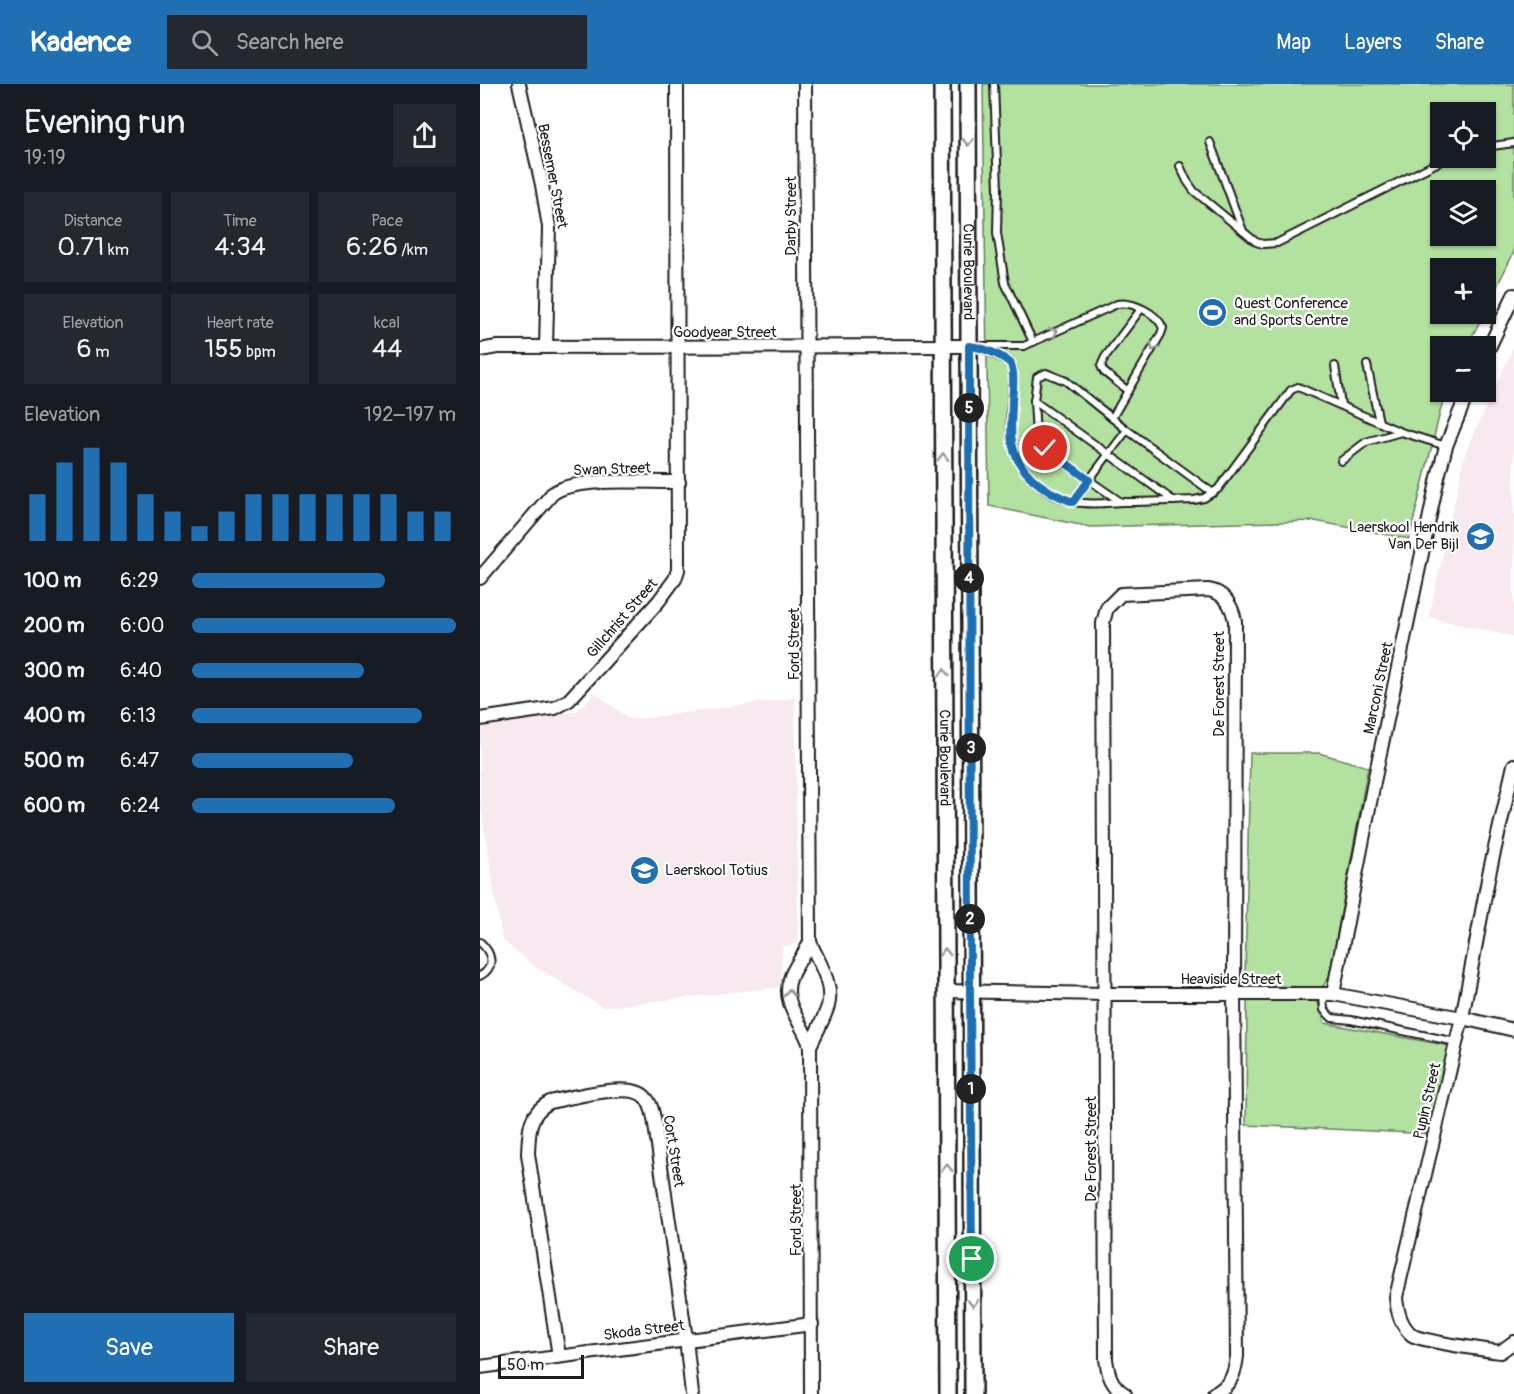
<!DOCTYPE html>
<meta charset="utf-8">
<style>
body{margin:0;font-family:Pangolin,sans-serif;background:#242831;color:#f1f3f6;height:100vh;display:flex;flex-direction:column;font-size:22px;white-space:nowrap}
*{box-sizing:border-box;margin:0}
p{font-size:20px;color:#9ea1a6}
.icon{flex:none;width:33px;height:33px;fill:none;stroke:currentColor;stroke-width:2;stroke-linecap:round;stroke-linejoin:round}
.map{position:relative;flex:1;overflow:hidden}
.details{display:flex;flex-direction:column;background:#171b24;width:480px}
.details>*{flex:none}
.tools{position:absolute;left:950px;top:18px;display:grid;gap:12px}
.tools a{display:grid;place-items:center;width:66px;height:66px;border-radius:0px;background:#171b24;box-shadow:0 2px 4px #0004;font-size:30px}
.scale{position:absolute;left:18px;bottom:15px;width:86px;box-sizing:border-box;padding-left:6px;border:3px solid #1c1c1c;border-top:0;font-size:16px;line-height:21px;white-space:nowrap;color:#1c1c1c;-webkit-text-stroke:4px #fff;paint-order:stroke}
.pin{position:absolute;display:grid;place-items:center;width:51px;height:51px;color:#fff;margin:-26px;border:3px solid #fff;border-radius:50%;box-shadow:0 2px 6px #0007}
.km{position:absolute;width:30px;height:30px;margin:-15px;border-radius:50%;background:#222;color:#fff;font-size:16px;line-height:30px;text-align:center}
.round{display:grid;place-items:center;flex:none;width:63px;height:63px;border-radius:0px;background:#242831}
.headline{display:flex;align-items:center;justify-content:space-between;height:102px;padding:0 24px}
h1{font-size:33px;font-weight:600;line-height:45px}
.stats{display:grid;grid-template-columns:repeat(3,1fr);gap:9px;height:102px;padding:6px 24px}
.stats div{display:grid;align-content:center;border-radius:0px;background:#242831;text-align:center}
.stats b{font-size:26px;font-weight:600}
.stats small{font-size:16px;font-weight:400}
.stats p{font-size:16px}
.chart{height:168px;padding:12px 24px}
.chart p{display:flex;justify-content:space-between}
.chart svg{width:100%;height:108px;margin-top:6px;stroke:#1f6fb2;stroke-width:6}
.action{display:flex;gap:12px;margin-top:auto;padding:12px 24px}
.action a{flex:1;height:69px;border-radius:0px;background:#1f6fb2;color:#fff;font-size:24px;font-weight:600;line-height:69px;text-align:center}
.action a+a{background:#242831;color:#f1f3f6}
ul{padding:0 24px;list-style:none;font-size:20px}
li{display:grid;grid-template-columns:96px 72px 1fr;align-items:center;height:45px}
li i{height:15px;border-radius:8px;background:#1f6fb2}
header{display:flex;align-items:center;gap:36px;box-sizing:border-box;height:84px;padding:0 30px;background:#1f6fb2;color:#fff}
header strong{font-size:28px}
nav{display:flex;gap:33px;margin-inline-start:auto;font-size:21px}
.search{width:420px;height:54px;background:#242831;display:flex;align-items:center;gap:15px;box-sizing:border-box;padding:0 21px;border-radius:0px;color:#9ea1a6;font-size:22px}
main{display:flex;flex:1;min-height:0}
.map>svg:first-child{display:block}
.built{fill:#f8e8ef}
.green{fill:#b2e1a0;stroke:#677e5e;stroke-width:1.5;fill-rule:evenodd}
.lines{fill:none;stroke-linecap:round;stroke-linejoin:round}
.service-casing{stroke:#1c1c1c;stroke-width:10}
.minor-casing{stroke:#1c1c1c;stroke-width:16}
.tertiary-casing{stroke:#1c1c1c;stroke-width:20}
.service{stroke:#fff;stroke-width:6}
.minor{stroke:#fff;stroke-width:12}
.tertiary{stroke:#fff;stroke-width:15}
.oneway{stroke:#999}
.route-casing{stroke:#fff;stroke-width:12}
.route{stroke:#1f6fb2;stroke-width:8}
.labels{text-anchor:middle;stroke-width:4.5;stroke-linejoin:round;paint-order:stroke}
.street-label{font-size:15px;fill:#1c1c1c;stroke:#fff}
.poi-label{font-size:15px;fill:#1c1c1c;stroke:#fff;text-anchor:start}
</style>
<header>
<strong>Kadence</strong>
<div class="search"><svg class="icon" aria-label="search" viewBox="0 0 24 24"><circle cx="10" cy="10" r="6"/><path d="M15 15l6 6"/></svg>Search here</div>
<nav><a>Map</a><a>Layers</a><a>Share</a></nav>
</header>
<main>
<section class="details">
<div class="headline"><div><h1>Evening run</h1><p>19:19</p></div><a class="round"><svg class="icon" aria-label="share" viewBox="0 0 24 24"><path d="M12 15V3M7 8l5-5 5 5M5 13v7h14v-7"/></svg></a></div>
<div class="stats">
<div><p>Distance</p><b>0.71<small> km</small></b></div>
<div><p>Time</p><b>4:34</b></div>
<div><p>Pace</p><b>6:26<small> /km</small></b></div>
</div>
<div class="stats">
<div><p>Elevation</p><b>6<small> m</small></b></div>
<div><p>Heart rate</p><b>155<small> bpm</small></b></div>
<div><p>kcal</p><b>44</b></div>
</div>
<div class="chart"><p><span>Elevation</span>192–197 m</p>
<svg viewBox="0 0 160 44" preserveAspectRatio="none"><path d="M5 44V25M15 44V12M25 44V6M35 44V12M45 44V25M55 44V32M65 44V38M75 44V32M85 44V25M95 44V25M105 44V25M115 44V25M125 44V25M135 44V25M145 44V32M155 44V32"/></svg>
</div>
<ul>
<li><b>100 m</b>6:29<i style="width:73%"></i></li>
<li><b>200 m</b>6:00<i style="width:100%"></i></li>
<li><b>300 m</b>6:40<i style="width:65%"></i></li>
<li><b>400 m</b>6:13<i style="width:87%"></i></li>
<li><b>500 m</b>6:47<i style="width:61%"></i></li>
<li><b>600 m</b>6:24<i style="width:77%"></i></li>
</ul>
<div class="action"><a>Save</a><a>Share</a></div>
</section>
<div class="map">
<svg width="1034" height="1310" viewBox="0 0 1034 1310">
<rect width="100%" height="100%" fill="#fff"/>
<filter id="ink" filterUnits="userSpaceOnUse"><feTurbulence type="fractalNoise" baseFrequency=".0167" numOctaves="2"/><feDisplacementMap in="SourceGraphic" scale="12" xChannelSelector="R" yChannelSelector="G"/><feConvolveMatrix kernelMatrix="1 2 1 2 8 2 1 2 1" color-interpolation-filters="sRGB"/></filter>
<g filter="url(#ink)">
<g class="built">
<path d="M1034,262V553L949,533L985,370Z"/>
<path d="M115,609L151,636L315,614L318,860L303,862L299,903L123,923L57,884L22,856L0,717V643L77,631L97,627Z"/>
</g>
<g class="green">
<path d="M503,0H1034V168L1005,226V184H960V230H1003L1001,234L1003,237L999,239L987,262H960V308H965L929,455L835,437L610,443L509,422ZM960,28H1005V74H960ZM960,106H1005V152H960Z"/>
<path d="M770,669H839L888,683L849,894L843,902L837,905H776L769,901L765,892Z"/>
<path d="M767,916H837L845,939L970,962L952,1050L766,1041Z"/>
</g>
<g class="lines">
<defs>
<g id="service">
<path d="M514,0L518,105L517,149L525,199L553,258"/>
<path d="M730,58L763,147"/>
<path d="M1005,63L1034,59"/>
<path d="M700,82L707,97L714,107L776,158L783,160L797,159L967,74"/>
<path d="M497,262L528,277L533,284C534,309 526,338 533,362C540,389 567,413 595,418C610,421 626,419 641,418C665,418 690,417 714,416L724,414L738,405L811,306L818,303L921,348L966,362"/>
<path d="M499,262H544L637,220C652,217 677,229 683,244L681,250L632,334"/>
<path d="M887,281L899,338"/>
<path d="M855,282L861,321"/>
<path d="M648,307L624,288L621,282L625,273L661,225"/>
<path d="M554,317L694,417"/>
<path d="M647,346L609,396L569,368L556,351L554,317L557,293L566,289L586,297L647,346L733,409"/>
<path d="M861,377L886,358L921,348"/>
<path d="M593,418L609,396L641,418"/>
<path d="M0,858C12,869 16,883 0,892"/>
<path d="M843,910L844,926L852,934L871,936L976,958"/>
</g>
<g id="minor">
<path d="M39,0L62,101L69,143L66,263"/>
<path d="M325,0L330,858C324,871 313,884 310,895C301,920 324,940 330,962L331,1310"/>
<path d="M0,266L17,263L490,262"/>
<path d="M1005,272L1034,211"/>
<path d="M0,494L72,410C94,392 168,399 199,398"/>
<path d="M0,635L75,624L89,616L178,518L195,495L198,486L197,0"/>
<path d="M1034,681L1009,790L982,934L916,1213C917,1227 920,1241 932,1251C940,1257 1006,1266 1020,1268L1034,1258"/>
<path d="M330,858C338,877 354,900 348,922C344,935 336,949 330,962"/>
<path d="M465,907L626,910H853L982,934L1034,946"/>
<path d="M853,910L894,698L958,393L966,362L988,308"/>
<path d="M79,1272L48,1070C49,1048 48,1029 70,1018C90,1014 151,997 165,1013C171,1019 172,1026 174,1034L206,1255L212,1310"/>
<path d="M0,1283L332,1240"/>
<path d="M645,1310C631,1302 628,1290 626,1275L623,539L627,524L641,510L728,506C744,508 752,521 755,537L754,909L757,1272C755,1290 751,1301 734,1310"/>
</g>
<g id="tertiary">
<path id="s1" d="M462,0L468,1310"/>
<path id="s2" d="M488,0L493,1310"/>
</g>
</defs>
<use href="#service" class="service-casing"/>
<use href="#minor" class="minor-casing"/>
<use href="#tertiary" class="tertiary-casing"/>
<use href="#service" class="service"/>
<use href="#minor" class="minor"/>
<use href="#tertiary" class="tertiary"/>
</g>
<defs><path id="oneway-chevron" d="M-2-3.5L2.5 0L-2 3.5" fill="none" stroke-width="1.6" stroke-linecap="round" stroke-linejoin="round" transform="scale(1.5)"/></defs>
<g class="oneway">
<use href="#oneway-chevron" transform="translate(488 58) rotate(90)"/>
<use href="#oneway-chevron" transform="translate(574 248) rotate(-25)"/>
<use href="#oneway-chevron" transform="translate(674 263) rotate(120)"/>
<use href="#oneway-chevron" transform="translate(463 373) rotate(-90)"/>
<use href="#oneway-chevron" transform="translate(464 589) rotate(-90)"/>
<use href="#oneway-chevron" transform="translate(465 868) rotate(-90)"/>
<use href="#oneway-chevron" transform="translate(309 909) rotate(-94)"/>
<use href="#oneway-chevron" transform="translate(467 1084) rotate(-90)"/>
<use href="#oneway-chevron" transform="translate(493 1219) rotate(89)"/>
</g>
</g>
<g class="lines" filter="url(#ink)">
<defs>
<path id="route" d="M492,1175L490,908L489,262C502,263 522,271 531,280C535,291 533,305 532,317C532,331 530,345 532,359C538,390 566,408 593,418L609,396L565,364"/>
</defs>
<use href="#route" class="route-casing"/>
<use href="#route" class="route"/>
</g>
<defs>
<symbol id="stadium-disc" viewBox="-11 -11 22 22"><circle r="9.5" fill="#1f6fb2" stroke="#fff"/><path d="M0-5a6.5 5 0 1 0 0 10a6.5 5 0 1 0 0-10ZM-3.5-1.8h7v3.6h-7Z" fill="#fff"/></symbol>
<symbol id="school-disc" viewBox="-11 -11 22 22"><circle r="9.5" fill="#1f6fb2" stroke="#fff"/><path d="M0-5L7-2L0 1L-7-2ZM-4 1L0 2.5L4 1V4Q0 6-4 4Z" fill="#fff"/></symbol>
</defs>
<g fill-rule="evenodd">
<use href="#stadium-disc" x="716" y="212" width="33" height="33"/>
<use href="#school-disc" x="984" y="436" width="33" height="33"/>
<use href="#school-disc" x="148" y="770" width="33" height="33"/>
</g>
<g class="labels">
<g class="street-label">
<text transform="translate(73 92) rotate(79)" y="5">Bessemer Street</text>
<text transform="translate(311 132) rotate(-90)" y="5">Darby Street</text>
<text dy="5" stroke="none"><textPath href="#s2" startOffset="188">Curie Boulevard</textPath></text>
<text x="245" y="253">Goodyear Street</text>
<text transform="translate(132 385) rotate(-2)" y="5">Swan Street</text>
<text transform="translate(142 534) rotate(-49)" y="5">Gillchrist Street</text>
<text transform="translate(314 560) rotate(-90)" y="5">Ford Street</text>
<text transform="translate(739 600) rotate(-90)" y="5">De Forest Street</text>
<text transform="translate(898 604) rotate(-78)" y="5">Marconi Street</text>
<text dy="5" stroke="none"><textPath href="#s1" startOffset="674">Curie Boulevard</textPath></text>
<text x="751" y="900">Heaviside Street</text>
<text transform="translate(947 1017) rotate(-77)" y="5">Pupin Street</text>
<text transform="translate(611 1065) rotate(-90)" y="5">De Forest Street</text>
<text transform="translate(194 1067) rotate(81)" y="5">Cort Street</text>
<text transform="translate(316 1136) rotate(-90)" y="5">Ford Street</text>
<text transform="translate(164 1246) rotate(-7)" y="5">Skoda Street</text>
</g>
<g class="poi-label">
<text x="754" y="224">Quest Conference<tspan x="754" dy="17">and Sports Centre</tspan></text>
<text x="979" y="448" text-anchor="end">Laerskool Hendrik<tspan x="979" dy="17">Van Der Bijl</tspan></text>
<text x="185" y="791">Laerskool Totius</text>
</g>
</g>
</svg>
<div class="tools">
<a><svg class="icon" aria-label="locate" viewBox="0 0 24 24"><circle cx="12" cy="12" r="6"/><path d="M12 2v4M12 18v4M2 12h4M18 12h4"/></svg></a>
<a><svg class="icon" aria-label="layers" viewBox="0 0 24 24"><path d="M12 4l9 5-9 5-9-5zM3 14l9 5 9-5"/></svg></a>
<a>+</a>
<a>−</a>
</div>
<div class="scale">50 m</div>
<div class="pin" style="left:492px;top:1175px;background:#1e9e55"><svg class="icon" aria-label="arrive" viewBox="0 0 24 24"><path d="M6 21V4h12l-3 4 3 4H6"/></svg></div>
<div class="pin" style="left:565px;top:364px;background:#d93025"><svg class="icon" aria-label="check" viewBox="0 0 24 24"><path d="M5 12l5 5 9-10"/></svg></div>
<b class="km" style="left:491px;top:1005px">1</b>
<b class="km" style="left:490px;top:835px">2</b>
<b class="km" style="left:491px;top:664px">3</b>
<b class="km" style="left:489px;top:494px">4</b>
<b class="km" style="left:489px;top:324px">5</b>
</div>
</main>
